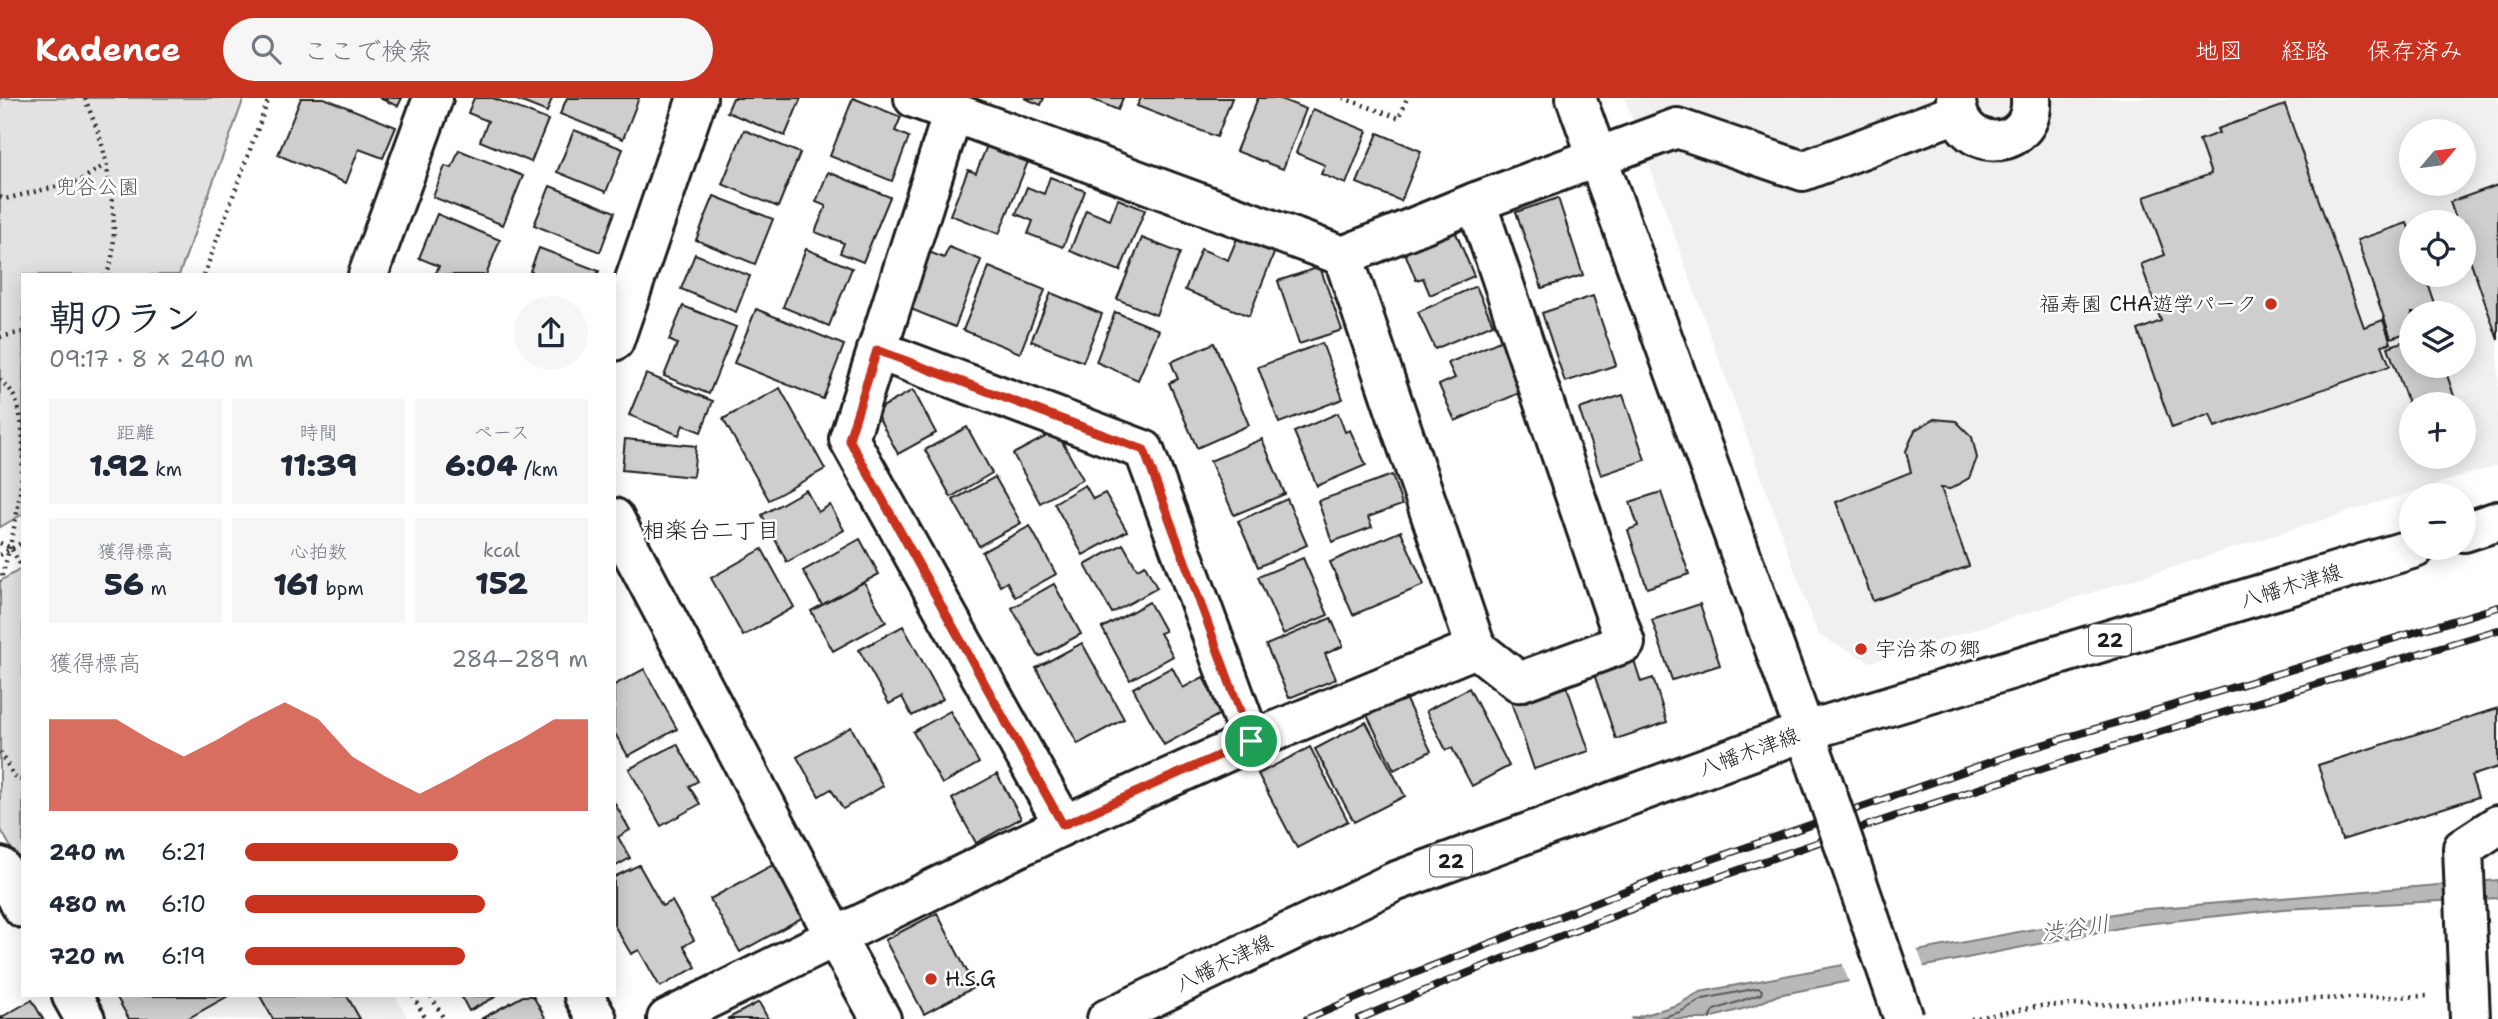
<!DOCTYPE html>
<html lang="ja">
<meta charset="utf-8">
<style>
body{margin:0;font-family:"Shantell Sans","Klee One",sans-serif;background:#f6f6f7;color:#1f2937;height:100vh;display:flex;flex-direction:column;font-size:26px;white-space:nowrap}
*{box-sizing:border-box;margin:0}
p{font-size:23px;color:#747a83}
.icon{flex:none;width:38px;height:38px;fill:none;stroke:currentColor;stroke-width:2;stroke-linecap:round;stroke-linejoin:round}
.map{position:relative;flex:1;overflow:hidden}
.drawer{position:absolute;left:21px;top:175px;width:595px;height:724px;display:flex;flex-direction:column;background:#fff;border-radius:0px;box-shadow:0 4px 18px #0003}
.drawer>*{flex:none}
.needle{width:46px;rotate:61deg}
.controls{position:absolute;left:2399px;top:21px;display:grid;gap:14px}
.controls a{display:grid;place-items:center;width:77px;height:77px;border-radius:50%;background:#fff;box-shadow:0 4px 18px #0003;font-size:35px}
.pin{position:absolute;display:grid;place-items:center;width:60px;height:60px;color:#fff;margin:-30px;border:4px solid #fff;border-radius:50%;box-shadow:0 2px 7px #0007}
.round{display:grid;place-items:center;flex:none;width:74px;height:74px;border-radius:37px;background:#f6f6f7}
.head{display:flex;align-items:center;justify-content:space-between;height:119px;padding:0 28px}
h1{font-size:38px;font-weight:800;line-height:52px}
.stats{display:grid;grid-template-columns:repeat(3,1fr);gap:10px;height:119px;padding:7px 28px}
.stats div{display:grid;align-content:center;border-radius:0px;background:#f6f6f7;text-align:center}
.stats b{font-size:30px;font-weight:800}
.stats small{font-size:19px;font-weight:400}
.stats p{font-size:19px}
.chart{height:196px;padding:14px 28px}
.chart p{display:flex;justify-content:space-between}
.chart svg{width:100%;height:126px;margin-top:7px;fill:#c8321e;opacity:.7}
ul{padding:0 28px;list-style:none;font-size:23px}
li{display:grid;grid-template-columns:112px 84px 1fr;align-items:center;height:52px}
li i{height:18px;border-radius:9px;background:#c8321e}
header{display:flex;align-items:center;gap:42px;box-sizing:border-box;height:98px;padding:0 35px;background:#c8321e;color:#fff}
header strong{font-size:33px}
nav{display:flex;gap:38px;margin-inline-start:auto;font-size:24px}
.search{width:490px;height:63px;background:#f6f6f7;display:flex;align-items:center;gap:18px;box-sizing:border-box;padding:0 24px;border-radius:38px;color:#747a83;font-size:26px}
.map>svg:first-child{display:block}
.built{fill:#f0f0f0;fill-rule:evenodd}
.green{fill:#e2e2e2;stroke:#7f7f7f;stroke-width:2}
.water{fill:#b8b8b8;stroke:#7a7a7a;stroke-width:2}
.pier{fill:#fff}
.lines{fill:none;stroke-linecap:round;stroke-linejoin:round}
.shore{stroke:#5a5a5a;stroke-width:2}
.building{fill:#cecece;stroke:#1c1c1c;stroke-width:2}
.minor-casing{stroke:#1c1c1c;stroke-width:44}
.major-casing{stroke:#1c1c1c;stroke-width:44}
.path{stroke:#1c1c1c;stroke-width:4.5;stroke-dasharray:2 5;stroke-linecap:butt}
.minor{stroke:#fff;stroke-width:38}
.major{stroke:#fff;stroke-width:38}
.rail-casing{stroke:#1c1c1c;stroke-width:8}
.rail{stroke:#fff;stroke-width:5;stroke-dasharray:16;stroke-linecap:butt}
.minor-bridge-casing{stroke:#1c1c1c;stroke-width:44;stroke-linecap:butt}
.minor-bridge{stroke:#fff;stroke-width:38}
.route-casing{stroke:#fff;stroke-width:14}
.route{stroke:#c8321e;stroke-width:9}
.poi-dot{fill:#c8321e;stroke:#fff;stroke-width:2.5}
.labels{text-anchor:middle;stroke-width:5;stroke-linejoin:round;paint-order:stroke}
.shield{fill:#fff;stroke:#606060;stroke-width:2}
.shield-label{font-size:19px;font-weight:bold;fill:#1c1c1c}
.park-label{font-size:21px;fill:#575757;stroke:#fff}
.poi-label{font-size:21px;fill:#1c1c1c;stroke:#fff;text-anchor:start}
.street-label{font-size:21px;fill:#1c1c1c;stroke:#fff}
.neighbourhood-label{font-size:23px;fill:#1c1c1c;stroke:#fff}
.water-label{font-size:23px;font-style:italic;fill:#5a5a5a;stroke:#fff}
</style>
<header>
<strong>Kadence</strong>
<div class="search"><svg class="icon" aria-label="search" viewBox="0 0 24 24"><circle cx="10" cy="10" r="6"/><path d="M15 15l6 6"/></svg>ここで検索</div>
<nav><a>地図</a><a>経路</a><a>保存済み</a></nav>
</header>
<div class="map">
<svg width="2498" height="921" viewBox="0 0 2498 921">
<rect width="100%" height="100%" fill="#fff"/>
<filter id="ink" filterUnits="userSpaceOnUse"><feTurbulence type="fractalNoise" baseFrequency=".0143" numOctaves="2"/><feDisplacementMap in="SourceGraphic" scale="14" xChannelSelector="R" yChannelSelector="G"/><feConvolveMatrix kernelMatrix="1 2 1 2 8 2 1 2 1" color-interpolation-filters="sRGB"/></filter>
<g filter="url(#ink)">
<g class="built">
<path d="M1625,0H2498V367L1871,564L1818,537ZM2412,33H2464V86H2412ZM2412,124H2464V177H2412ZM2412,215H2464V268H2412ZM2412,306H2464V359H2412Z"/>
<path d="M94,898H395L408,921H107Z"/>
</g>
<g class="green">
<path d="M0,0H244L179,177H23V416L0,429Z"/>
<path d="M23,470V771L0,730V483Z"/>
</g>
<path class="water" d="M2498,782V800L2283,811L2135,827L1778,897L1753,908L1706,921H1631L1677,907L1700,894L2135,812Z"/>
<path class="pier" d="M1917,850L1925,872L1850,887L1842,864Z"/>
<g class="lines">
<path class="shore" d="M1656,921L1680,914L1703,901L1758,890L1762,892L1761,896L1714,912L1710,921"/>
</g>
<g class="building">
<path d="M301,0H324L396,29L383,60L359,51L346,85L278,57Z"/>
<path d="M379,0H402L398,8Z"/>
<path d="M474,0H493L548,22L531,64L480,43L488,23L468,15Z"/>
<path d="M512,0H552L547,14Z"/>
<path d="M567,0H639L623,41L560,16Z"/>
<path d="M733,0H801L785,38L727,14Z"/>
<path d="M853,0L901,19L895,33L909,39L892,83L830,58Z"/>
<path d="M1024,0H1044L1041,7Z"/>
<path d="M1089,0H1123L1118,12Z"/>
<path d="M1141,0H1232L1217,39L1137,8Z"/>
<path d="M1258,0H1278L1306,11L1283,71L1236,53Z"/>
<path d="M2285,7L2364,229L2383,222L2391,245L2382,247L2390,268L2215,329L2210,316L2172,330L2138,232L2161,223L2141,166L2165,157L2144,99L2211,76L2199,42L2219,35L2217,31Z"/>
<path d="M1313,11L1367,33L1346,86L1321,76L1325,67L1296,55Z"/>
<path d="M574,32L623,51L606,94L557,74Z"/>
<path d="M744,32L800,55L778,109L722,86Z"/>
<path d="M1378,35L1421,53L1401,103L1357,85Z"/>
<path d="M988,45L1029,61L999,136L950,117L968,72L976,75Z"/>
<path d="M459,52L523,78L503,127L433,99L445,68L452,70Z"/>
<path d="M828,74L890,99L863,164L840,155L844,145L815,134L826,108L816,104Z"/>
<path d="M1050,79L1085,93L1063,149L1028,136L1033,123L1016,116L1027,89L1044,96Z"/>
<path d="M2498,87V242L2464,144V124H2457L2450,104Z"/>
<path d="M550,88L615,114L600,154L534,127Z"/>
<path d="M714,98L773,121L755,166L696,142Z"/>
<path d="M1558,100L1583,177L1542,190L1516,114Z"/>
<path d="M1118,101L1145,112L1120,173L1070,153L1086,112L1110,122Z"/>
<path d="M437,116L500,142L486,177H435L439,168L419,160Z"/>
<path d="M2407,125L2412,138V177H2425L2438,215H2412V233L2391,240L2357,142Z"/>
<path d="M1453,128L1474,178L1430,197L1423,180L1416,182L1403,150Z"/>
<path d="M1238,138L1275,153L1249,218L1185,192L1201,151L1228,162Z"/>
<path d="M1142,140L1180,155L1156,217L1117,201Z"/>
<path d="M949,149L981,162L955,229L901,207L924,152L944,160Z"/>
<path d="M539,150L599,173L597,177H538L530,173Z"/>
<path d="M806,151L852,170L829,228L783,209Z"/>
<path d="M695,156L750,178L736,214L681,191Z"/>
<path d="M989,169L1045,192L1020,255L963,232Z"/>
<path d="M1320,169L1342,232L1299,246L1278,183Z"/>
<path d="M1476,188L1493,226L1435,251L1418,214Z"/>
<path d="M1051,195L1102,216L1083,264L1031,243Z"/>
<path d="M1593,198L1616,267L1565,284L1542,215Z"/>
<path d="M683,208L736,229L709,296L664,278L677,246L669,242Z"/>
<path d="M756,211L844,247L823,301L734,265Z"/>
<path d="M1115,214L1159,232L1138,282L1096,264Z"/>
<path d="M2412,240V268H2444L2456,304L2449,306H2412V316L2388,249Z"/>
<path d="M1502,242L1524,293L1455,323L1439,287L1455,280L1448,265Z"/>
<path d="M1214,245L1249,327L1197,350L1169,285L1178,281L1171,264Z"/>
<path d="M1322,245L1343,301L1279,325L1258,269Z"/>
<path d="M646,276L713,303L701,334L683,327L679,337L629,317Z"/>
<path d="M780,290L825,371L769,402L723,321Z"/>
<path d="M913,292L936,335L898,356L875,313Z"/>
<path d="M1623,297L1645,362L1601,377L1579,311Z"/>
<path d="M1338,315L1345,334L1350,332L1366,367L1317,388L1294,334Z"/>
<path d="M1934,321L1956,323L1972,339L1977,360L1969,380L1950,391L1941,390L1969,468L1873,503L1836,404L1911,374L1906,353L1915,332Z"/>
<path d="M967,329L992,375L951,399L925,352Z"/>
<path d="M1056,333L1083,381L1040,405L1013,356Z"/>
<path d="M625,341L696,348L693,379L622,372Z"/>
<path d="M1262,341L1285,396L1234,417L1210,363Z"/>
<path d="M1392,377L1402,407L1368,419L1372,429L1332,444L1318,403Z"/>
<path d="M995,379L1021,425L979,448L953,402Z"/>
<path d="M1085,387L1093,401L1105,395L1127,433L1083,457L1054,405Z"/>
<path d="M806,392L818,414L830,407L844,432L787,464L762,417Z"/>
<path d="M1661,394L1689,476L1647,490L1628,432L1638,428L1630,404Z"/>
<path d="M1287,401L1307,447L1258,469L1238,423Z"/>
<path d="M1030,428L1056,476L1015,499L1007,484L1000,488L982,454Z"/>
<path d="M1401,433L1424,487L1353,517L1330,464Z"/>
<path d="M860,441L879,476L822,507L803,473Z"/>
<path d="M1123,446L1137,471L1145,467L1157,490L1112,515L1085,467Z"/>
<path d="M762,451L794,509L743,538L711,480Z"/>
<path d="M1303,460L1328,517L1283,536L1258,479Z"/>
<path d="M864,484L886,524L833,553L811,513Z"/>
<path d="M1054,486L1081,536L1039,559L1012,510Z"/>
<path d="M1149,504L1165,533L1160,535L1173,558L1130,582L1102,530Z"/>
<path d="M1700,506L1720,567L1672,582L1652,522Z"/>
<path d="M1331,520L1343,548L1325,556L1336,581L1289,600L1266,547Z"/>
<path d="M903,528L943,601L912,618L902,599L889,606L859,552Z"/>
<path d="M1082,545L1124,621L1078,646L1036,570Z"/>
<path d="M1634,562L1641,584L1653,580L1667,624L1616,641L1594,576Z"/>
<path d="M1172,569L1183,590L1203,579L1222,615L1164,647L1133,590Z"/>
<path d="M644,571L677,631L628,658L614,634V587Z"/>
<path d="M1564,580L1589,653L1534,671L1509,598Z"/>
<path d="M1469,590L1509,668L1472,688L1452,650L1446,652L1426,613Z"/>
<path d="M1404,598L1431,653L1394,672L1367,617Z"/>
<path d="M2498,610V669L2471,678L2478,699L2342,742L2318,667Z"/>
<path d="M950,613L979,665L942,686L913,634Z"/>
<path d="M1366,624L1405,698L1354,724L1315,651Z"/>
<path d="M851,629L883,688L843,711L831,691L819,698L797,659Z"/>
<path d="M677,646L698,683L689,688L700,706L661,728L629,671Z"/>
<path d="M1310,649L1348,723L1297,750L1258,676Z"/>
<path d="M997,676L1021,720L976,745L952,701Z"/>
<path d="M614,704L630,732L618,739L630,760L614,769Z"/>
<path d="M778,764L807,817L740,854L710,801Z"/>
<path d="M639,767L662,808L672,803L694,842L684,848L696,869L660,889L639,852L631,856L614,827V779Z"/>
<path d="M937,815L975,889L924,916L885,842Z"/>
<path d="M116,898H228L187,921H129Z"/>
<path d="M260,898H347L360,921H273Z"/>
<path d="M461,898H497L469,913Z"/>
<path d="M523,898H533L546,921H481Z"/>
<path d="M32,902L43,921H0V920Z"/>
<path d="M759,904L768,921H727Z"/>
</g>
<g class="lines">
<defs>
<g id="minor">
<path d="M914,0L1343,158L1476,104L1677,30L1803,73L1957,15"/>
<path d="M1576,0L1819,673"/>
<path d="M1956,0C1956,57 2035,56 2031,0"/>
<path d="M953,14L849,341L1064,727"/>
<path d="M368,177L433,0"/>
<path d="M614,243L697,0"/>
<path d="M877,252L1144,352L1251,643"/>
<path d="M614,420L835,839L881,921"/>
<path d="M1476,550L1519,584L1625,545L1476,104"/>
<path d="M0,769L23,810"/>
<path d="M72,898L85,921"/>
<path d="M584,898L597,921"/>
<path d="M667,921L1064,727L1251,643L1476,550L1343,158"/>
<path d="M2470,921L2463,750L2498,727"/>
</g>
<g id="major">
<path d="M2464,434L2498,423"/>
<path d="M1107,921L1394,784L1806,633L2415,450"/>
</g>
</defs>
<use href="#minor" class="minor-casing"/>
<use href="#major" class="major-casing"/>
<g class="path">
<path d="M85,0C90,15 98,31 102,47C110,77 122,150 106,177"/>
<path d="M1343,0L1399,20L1407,0"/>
<path d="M0,99L5,101L79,83L105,67"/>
<path d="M204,177L269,0"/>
<path d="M0,239L23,234"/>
<path d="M0,281C3,285 8,289 11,293C37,334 15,439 0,483"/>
<path d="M0,445L11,450L23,471"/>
<path d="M0,457L23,444"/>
<path d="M0,654L16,681L23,682"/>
<path d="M413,898L426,921"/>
<path d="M431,898L444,921"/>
<path d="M1971,921L2040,908L2430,898"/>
</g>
<use href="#minor" class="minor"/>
<use href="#major" class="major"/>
<defs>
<g id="rail">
<path d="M1307,921L1417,874L1658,780L2019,654L2498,509"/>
<path d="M1359,921C1727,760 2114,647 2498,532"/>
</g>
</defs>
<use href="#rail" class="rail-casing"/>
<use href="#rail" class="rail"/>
<defs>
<path id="minor-bridge" d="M1819,673L1904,921"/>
</defs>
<use href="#minor-bridge" class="minor-bridge-casing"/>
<use href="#minor-bridge" class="minor-bridge"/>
</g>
</g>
<g class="lines" filter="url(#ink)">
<defs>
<path id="route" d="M877,252L1144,352L1251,643L1063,727L849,341Z"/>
</defs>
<use href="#route" class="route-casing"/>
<use href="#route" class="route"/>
</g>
<g class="poi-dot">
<circle cx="2271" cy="206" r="7"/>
<circle cx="1861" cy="551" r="7"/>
<circle cx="931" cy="881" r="7"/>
</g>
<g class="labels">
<g class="shield">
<rect x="2089" y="526.5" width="42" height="31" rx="5"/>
<rect x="1430" y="747.5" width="42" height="31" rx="5"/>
</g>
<g class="shield-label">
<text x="2110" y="549">22</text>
<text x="1451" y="770">22</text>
</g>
<g class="park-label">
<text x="97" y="96">兜谷公園</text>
</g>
<g class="poi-label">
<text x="2257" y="213" text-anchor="end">福寿園 CHA遊学パーク</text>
<text x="1875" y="558">宇治茶の郷</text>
<text x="945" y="888">H.S.G</text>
</g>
<g class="street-label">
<text transform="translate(2291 488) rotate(-17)" y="7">八幡木津線</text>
<text transform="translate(1749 654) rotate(-20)" y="7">八幡木津線</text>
<text transform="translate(1224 865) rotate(-26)" y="7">八幡木津線</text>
</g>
<g class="neighbourhood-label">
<text x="711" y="440">相楽台二丁目</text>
</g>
<g class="water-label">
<text transform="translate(2075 830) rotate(-8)" y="8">渋谷川</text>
</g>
</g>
</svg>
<div class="controls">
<a><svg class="needle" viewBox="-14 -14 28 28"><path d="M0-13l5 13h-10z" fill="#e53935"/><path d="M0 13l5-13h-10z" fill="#747a83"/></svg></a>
<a><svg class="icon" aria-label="locate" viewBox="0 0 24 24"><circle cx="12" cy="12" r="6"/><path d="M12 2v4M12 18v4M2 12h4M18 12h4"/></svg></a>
<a><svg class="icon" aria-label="layers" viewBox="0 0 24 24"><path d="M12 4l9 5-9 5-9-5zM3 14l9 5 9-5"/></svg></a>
<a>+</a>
<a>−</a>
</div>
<div class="pin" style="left:1251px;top:643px;background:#1e9e55"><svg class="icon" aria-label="arrive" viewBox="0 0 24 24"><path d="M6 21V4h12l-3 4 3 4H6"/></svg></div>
<section class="drawer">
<div class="head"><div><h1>朝のラン</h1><p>09:17 · 8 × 240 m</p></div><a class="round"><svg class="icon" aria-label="share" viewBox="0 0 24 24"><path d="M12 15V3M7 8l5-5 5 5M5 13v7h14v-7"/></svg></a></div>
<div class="stats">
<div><p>距離</p><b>1.92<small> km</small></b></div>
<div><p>時間</p><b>11:39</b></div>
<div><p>ペース</p><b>6:04<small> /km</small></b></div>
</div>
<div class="stats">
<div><p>獲得標高</p><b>56<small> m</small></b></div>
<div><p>心拍数</p><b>161<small> bpm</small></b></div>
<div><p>kcal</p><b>152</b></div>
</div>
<div class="chart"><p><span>獲得標高</span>284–289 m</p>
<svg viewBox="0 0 160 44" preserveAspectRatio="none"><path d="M0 44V12L10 12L20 12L30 19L40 25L50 19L60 12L70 6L80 12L90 25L100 32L110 38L120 32L130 25L140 19L150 12L160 12V44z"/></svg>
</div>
<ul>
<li><b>240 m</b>6:21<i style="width:62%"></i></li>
<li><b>480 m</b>6:10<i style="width:70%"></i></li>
<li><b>720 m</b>6:19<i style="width:64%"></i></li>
</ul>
</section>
</div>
